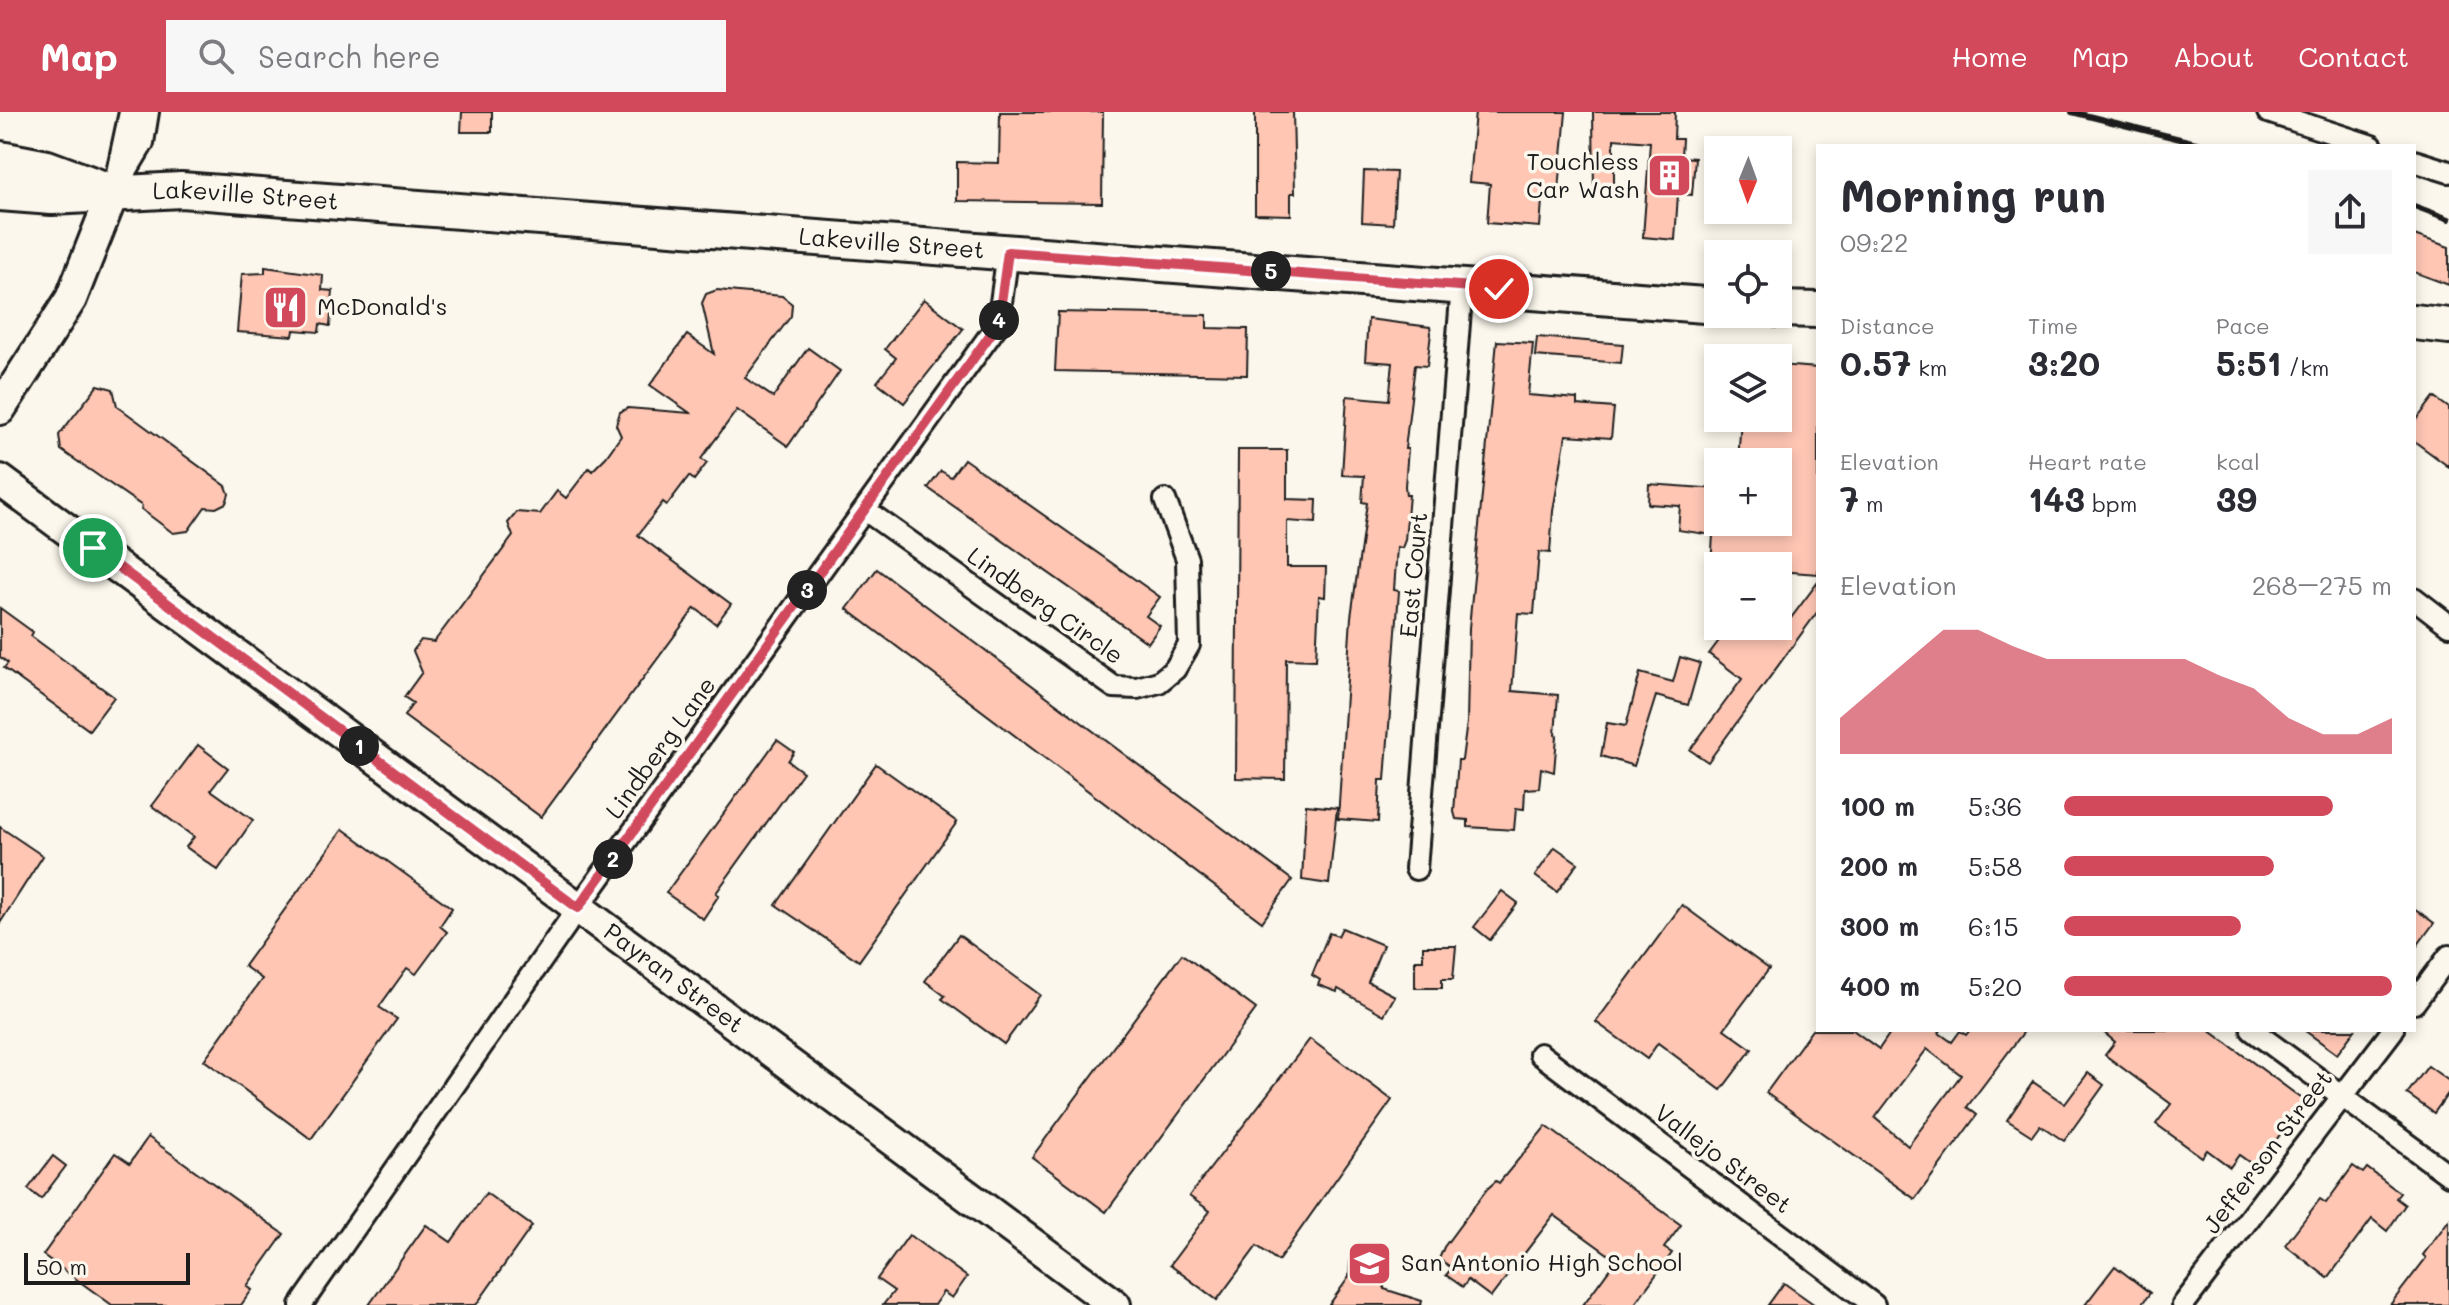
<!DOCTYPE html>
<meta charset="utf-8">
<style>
body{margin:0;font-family:Mali,sans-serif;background:#f7f7f7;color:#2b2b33;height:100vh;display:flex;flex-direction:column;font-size:30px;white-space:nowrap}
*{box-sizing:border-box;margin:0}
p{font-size:26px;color:#7c7c81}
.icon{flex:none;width:44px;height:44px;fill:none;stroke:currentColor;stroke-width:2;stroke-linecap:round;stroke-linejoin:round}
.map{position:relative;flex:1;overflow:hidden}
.side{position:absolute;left:1816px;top:32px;width:600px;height:888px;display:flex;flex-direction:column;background:#fff;border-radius:0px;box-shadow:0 4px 12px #0003}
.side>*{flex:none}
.needle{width:52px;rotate:181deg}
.buttons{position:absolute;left:1704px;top:24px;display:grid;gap:16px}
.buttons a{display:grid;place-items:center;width:88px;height:88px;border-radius:0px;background:#fff;box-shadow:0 4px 12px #0003;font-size:40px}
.scale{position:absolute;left:24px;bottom:20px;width:166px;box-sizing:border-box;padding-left:8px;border:4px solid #1c1c1c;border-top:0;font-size:22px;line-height:28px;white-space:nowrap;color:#1c1c1c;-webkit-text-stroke:6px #fbf7ec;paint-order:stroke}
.pin{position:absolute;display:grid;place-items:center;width:68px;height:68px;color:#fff;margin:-34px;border:4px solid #fff;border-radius:50%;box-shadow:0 2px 8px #0007}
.km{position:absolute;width:40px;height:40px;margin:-20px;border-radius:50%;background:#222;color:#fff;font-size:22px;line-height:40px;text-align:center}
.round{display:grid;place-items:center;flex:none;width:84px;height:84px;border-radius:0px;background:#f7f7f7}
.overview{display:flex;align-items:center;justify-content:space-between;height:136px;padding:0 24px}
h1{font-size:44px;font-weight:800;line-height:60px}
.stats{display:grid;grid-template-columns:repeat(3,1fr);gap:12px;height:136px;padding:8px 24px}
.stats div{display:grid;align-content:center}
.stats b{font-size:34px;font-weight:800}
.stats small{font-size:22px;font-weight:400}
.stats p{font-size:22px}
.chart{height:224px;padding:16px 24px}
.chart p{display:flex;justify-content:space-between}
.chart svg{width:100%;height:144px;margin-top:8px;fill:#d1495b;opacity:.7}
ul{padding:0 24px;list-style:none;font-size:26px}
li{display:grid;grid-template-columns:128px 96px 1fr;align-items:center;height:60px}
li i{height:20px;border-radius:10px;background:#d1495b}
header{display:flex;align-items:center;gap:48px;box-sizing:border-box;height:112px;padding:0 40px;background:#d1495b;color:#fff}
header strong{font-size:38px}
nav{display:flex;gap:44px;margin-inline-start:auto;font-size:28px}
.search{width:560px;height:72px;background:#f7f7f7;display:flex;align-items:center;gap:20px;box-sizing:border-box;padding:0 28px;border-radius:0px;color:#7c7c81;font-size:30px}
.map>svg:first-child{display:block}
.building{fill:#ffc6b4;stroke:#1c1c1c;stroke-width:2;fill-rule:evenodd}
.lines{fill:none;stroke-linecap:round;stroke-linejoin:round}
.minor-casing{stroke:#1c1c1c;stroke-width:26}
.secondary-casing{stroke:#1c1c1c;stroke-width:36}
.primary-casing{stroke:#1c1c1c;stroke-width:40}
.minor{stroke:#fbf7ec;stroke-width:20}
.secondary{stroke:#fbf7ec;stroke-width:30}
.primary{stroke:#fbf7ec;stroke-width:34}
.rail{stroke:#1c1c1c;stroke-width:6}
.route-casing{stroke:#fff;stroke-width:16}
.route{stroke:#d1495b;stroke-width:10}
.labels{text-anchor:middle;stroke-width:7;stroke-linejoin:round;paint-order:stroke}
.poi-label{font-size:24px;fill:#1c1c1c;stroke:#fbf7ec;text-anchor:start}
.street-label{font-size:24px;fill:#1c1c1c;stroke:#fbf7ec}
</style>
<header>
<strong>Map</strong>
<div class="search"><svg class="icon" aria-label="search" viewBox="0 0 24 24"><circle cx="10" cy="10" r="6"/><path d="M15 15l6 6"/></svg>Search here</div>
<nav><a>Home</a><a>Map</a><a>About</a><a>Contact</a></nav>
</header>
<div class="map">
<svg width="2449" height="1193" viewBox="0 0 2449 1193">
<rect width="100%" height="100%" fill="#fbf7ec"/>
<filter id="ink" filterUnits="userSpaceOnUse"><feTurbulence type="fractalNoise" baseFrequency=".0125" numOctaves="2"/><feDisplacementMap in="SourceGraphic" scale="16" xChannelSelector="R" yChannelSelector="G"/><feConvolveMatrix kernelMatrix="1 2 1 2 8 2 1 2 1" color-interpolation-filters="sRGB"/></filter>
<g filter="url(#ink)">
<g class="building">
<path d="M462,0H492V20H461Z"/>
<path d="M1000,0H1103L1102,91L957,89V50L999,51Z"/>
<path d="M1255,0H1293L1295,81H1291V103L1255,102Z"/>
<path d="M1475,0H1566L1559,78L1543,76L1540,115L1487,111L1490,72L1469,70Z"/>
<path d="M1593,0H1675L1674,27H1682L1681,45L1695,46L1692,83L1678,82L1675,128L1643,125L1650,30L1614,27V79L1594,80Z"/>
<path d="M1364,59L1396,60L1393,112L1362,110Z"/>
<path d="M2414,123L2449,135V173L2414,160Z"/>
<path d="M265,155L323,163L322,178L333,179L330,214L320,212L319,220L294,218L293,224L237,220L242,162L265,161Z"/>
<path d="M717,178L782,184L792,192L791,204L745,266L773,285L808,236L840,259L788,334L737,298L701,347L707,351L694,368L689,364L667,393L663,390L638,423L731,492L716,512L695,496L541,705L404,604L413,591L404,585L422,560L413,539L421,528L434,530L513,424L508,411L517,400L540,402L557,379L566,386L589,356L592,359L606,345L621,324L616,313L620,300L628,296L690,301L650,273L687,223L714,242L702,191L706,182Z"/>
<path d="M924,187L963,217L904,291L877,270L896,246L885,237Z"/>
<path d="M1058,200L1207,203V216L1248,217L1247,263L1055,259Z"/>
<path d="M1368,207L1430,215L1431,221L1427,254L1415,253L1405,337H1408L1405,374L1406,383H1409L1405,428L1402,436L1397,435L1394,478L1399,479L1385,668H1380L1378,710L1338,707L1351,505L1367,391L1362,390L1364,364L1342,363L1347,284L1389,288L1393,251L1365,249Z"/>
<path d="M1537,225L1623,232L1621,251L1535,244Z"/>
<path d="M1497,229L1533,231L1528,283L1577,287V293L1614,296L1611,326L1566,323L1553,399L1550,441L1539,440L1534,502L1518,501L1512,579L1558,583L1555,623L1557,624L1554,660L1541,656L1539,676L1525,677L1524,697L1516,696L1514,718L1468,715V708L1456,707L1454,700L1458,648H1462L1467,610L1469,516Z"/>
<path d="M1778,253L1818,256V462L1778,459V454H1711L1713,423L1678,418L1680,394L1648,392L1649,372L1718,377V410H1778V350H1738L1741,306H1778Z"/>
<path d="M98,273L113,277L117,294L226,374L229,382L226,391L216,396L205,395L188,419L173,421L141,397L142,394L61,338L59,323Z"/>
<path d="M2434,285L2449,296V355L2414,329V311Z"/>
<path d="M1238,338H1287V387L1317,388L1316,411L1287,409V455H1326L1325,485L1319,484L1316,548L1286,547L1285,667L1236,666Z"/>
<path d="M964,347L1160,485L1146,504L1160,514L1148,531L928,376L941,359L951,365Z"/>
<path d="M877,457L1292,768L1262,810L847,497Z"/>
<path d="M1818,470V499L1708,650L1690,638L1742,567L1709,542L1730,514H1785Z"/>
<path d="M0,496L33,520L31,524L114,585L89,618L4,556L8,551L0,545Z"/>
<path d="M1680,545L1700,551L1688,593L1656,584L1634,654L1601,644L1607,611L1626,614L1640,561L1673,570Z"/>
<path d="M777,628L794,640L788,649L803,660L716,781L719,783L703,807L666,781Z"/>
<path d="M198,633L228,656L211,678L253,708L218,758L186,735L194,725L152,694Z"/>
<path d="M876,652L957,710L859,849L776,793Z"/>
<path d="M1306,693L1337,696L1329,772L1302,768Z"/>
<path d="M0,715L43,744L0,811Z"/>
<path d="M343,717L452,796L440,814L447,820L416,862L407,856L379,895L397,907L311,1027L204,948L262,867L244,854Z"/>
<path d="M1555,735L1578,751L1557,780L1535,764Z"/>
<path d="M1502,779L1518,791L1490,828L1474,815Z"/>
<path d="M1682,793L1769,857L1724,917L1752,937L1721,978L1658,931L1647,947L1596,910Z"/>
<path d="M2414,796L2434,811L2414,838Z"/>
<path d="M1342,816L1383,833L1368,870L1395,884L1384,903L1338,877L1337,880L1318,873L1320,868L1312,863L1329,821L1338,824Z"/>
<path d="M959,823L1040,883L1004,932L942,887L945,884L925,869Z"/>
<path d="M1423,834H1456L1453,867H1442V876H1415V848H1423Z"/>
<path d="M1182,842L1256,897L1106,1100L1032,1045Z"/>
<path d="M1812,918H1853L1879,937L1892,918H1941L1939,921L1952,930L1960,919L1966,923L1970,918H2025L1967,995L1977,1003L1915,1087L1766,981ZM1927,937L1961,963L1908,1034L1875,1006Z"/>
<path d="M2101,918H2209L2305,989L2256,1055L2239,1043L2230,1055L2207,1038L2202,1045L2156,1012L2171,992L2105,943L2115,930Z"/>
<path d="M2304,918H2355L2337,942Z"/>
<path d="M1310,927L1392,988L1278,1149L1257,1134L1217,1188L1170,1153L1210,1099L1189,1084Z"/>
<path d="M2428,954L2449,969V980L2434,1001L2407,982Z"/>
<path d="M2088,961L2104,973L2064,1029L2040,1013L2032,1024L2007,1008L2033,970L2065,992Z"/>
<path d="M1546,1014L1681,1113L1664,1136L1672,1141L1634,1193H1583L1616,1148L1554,1103L1491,1185L1468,1168L1463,1175L1446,1163L1452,1156L1439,1147L1444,1135L1487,1077L1496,1069L1499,1071Z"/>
<path d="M148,1025L284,1122L247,1174L252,1178L241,1193H112L43,1143L115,1041L130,1051Z"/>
<path d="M53,1044L66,1054L41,1087L28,1077Z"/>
<path d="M2353,1054L2363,1061L2367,1056L2400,1081L2396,1086L2405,1093L2387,1119L2372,1107L2328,1166L2285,1133L2320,1087L2326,1091Z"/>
<path d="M486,1081L532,1114L476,1193H369L426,1113L451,1130Z"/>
<path d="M2449,1108V1193H2390L2426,1146L2423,1143Z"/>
<path d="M909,1123L967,1165L952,1186L943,1180L934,1193H883L894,1179L877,1167Z"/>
<path d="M1350,1149L1384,1150V1177L1422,1189L1421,1193H1329L1349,1165Z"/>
<path d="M2115,1154L2150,1181L2141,1193H2085Z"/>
<path d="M1784,1171L1815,1193H1768Z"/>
</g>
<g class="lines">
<defs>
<g id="minor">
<path d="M2268,0L2372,34"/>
<path d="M2414,49L2449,60"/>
<path d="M115,70L130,0"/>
<path d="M113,81L143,31L148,0"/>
<path d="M865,398L1114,575L1137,576L1159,570L1175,557L1189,533L1187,447L1165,388"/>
<path d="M2414,486L2449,513"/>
<path d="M1416,757L1462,173"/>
<path d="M2414,891L2449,844"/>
<path d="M2252,918L2449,1063"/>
<path d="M1540,942L1874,1193"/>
<path d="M301,1193L578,796L998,212L1008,140"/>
<path d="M2183,1193L2393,918"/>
</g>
<g id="secondary">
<path d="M0,297L71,187L113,81"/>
<path id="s1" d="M0,368L1115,1193"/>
</g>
<g id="primary">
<path d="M0,47L47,56L101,76"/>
<path id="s2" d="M0,81L52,85L181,78L1718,194"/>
<path d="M1778,197L1818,198"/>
<path d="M2414,210L2449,214"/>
</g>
</defs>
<use href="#minor" class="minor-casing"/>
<use href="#secondary" class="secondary-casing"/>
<use href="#primary" class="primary-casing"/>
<use href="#minor" class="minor"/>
<use href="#secondary" class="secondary"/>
<use href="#primary" class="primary"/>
<g class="rail">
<path d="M2072,0L2208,34"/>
<path d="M2414,94L2449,107"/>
</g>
</g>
</g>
<g class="lines" filter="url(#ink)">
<defs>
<path id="route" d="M93,436L578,796L998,212L1008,140L1499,177"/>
</defs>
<use href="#route" class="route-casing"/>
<use href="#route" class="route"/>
</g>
<defs>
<symbol id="building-square" viewBox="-11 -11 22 22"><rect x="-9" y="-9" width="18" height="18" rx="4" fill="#d1495b" stroke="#fbf7ec"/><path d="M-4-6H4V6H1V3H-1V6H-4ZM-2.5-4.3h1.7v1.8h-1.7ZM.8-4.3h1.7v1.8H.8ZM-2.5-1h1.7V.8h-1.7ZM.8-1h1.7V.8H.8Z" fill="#fff"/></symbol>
<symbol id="restaurant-square" viewBox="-11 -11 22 22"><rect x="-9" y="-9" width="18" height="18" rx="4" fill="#d1495b" stroke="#fbf7ec"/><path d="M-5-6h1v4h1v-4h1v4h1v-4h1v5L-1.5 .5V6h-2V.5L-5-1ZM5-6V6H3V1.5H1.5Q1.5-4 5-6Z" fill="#fff"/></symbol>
<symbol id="school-square" viewBox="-11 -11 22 22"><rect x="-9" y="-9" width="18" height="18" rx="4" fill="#d1495b" stroke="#fbf7ec"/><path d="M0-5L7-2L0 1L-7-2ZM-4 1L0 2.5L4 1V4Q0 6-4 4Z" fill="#fff"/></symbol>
</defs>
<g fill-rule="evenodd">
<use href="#building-square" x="1644" y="38" width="51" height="51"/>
<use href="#restaurant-square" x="260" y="170" width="51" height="51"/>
<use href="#school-square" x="1344" y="1126" width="51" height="51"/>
</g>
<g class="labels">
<g class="poi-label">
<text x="1639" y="58" text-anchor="end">Touchless<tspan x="1639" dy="28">Car Wash</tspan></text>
<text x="317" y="203">McDonald's</text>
<text x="1401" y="1159">San Antonio High School</text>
</g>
<g class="street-label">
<text dy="8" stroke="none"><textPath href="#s2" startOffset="246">Lakeville Street</textPath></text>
<text dy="8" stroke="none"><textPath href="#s2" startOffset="894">Lakeville Street</textPath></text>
<text transform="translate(1414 463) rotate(-85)" y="8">East Court</text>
<text transform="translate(1045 494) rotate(35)" y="8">Lindberg Circle</text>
<text transform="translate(661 636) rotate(-54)" y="8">Lindberg Lane</text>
<text dy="8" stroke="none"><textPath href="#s1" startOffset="838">Payran Street</textPath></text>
<text transform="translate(2268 1040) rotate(-53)" y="8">Jefferson Street</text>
<text transform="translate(1723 1047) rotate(37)" y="8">Vallejo Street</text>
</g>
</g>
</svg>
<div class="buttons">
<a><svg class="needle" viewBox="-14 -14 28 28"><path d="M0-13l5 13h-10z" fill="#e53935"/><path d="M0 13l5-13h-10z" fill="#7c7c81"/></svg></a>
<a><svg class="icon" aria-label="locate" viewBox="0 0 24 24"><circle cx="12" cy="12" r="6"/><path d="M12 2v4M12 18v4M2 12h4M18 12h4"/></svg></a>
<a><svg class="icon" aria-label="layers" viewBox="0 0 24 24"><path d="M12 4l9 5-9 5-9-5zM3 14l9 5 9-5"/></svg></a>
<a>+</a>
<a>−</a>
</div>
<div class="scale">50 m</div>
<div class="pin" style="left:93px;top:436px;background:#1e9e55"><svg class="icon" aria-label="arrive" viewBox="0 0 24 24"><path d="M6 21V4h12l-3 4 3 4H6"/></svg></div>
<div class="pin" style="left:1499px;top:177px;background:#d93025"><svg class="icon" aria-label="check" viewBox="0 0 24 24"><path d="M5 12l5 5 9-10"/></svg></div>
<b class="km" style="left:359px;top:634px">1</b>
<b class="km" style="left:613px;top:747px">2</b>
<b class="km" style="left:807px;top:478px">3</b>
<b class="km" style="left:999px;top:208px">4</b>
<b class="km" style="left:1271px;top:159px">5</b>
<section class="side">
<div class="overview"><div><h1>Morning run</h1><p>09:22</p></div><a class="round"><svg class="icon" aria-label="share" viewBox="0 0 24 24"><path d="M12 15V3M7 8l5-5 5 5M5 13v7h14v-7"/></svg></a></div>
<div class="stats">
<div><p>Distance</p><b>0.57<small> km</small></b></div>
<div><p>Time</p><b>3:20</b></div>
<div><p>Pace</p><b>5:51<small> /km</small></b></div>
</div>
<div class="stats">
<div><p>Elevation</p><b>7<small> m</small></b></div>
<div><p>Heart rate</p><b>143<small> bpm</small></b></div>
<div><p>kcal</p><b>39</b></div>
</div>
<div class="chart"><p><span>Elevation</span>268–275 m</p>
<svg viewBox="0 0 160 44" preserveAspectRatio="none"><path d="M0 44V33L10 24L20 15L30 6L40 6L50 11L60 15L70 15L80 15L90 15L100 15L110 20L120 24L130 33L140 38L150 38L160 33V44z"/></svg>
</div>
<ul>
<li><b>100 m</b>5:36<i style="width:82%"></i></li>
<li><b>200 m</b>5:58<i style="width:64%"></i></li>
<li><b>300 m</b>6:15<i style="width:54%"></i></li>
<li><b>400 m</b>5:20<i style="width:100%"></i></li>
</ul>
</section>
</div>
